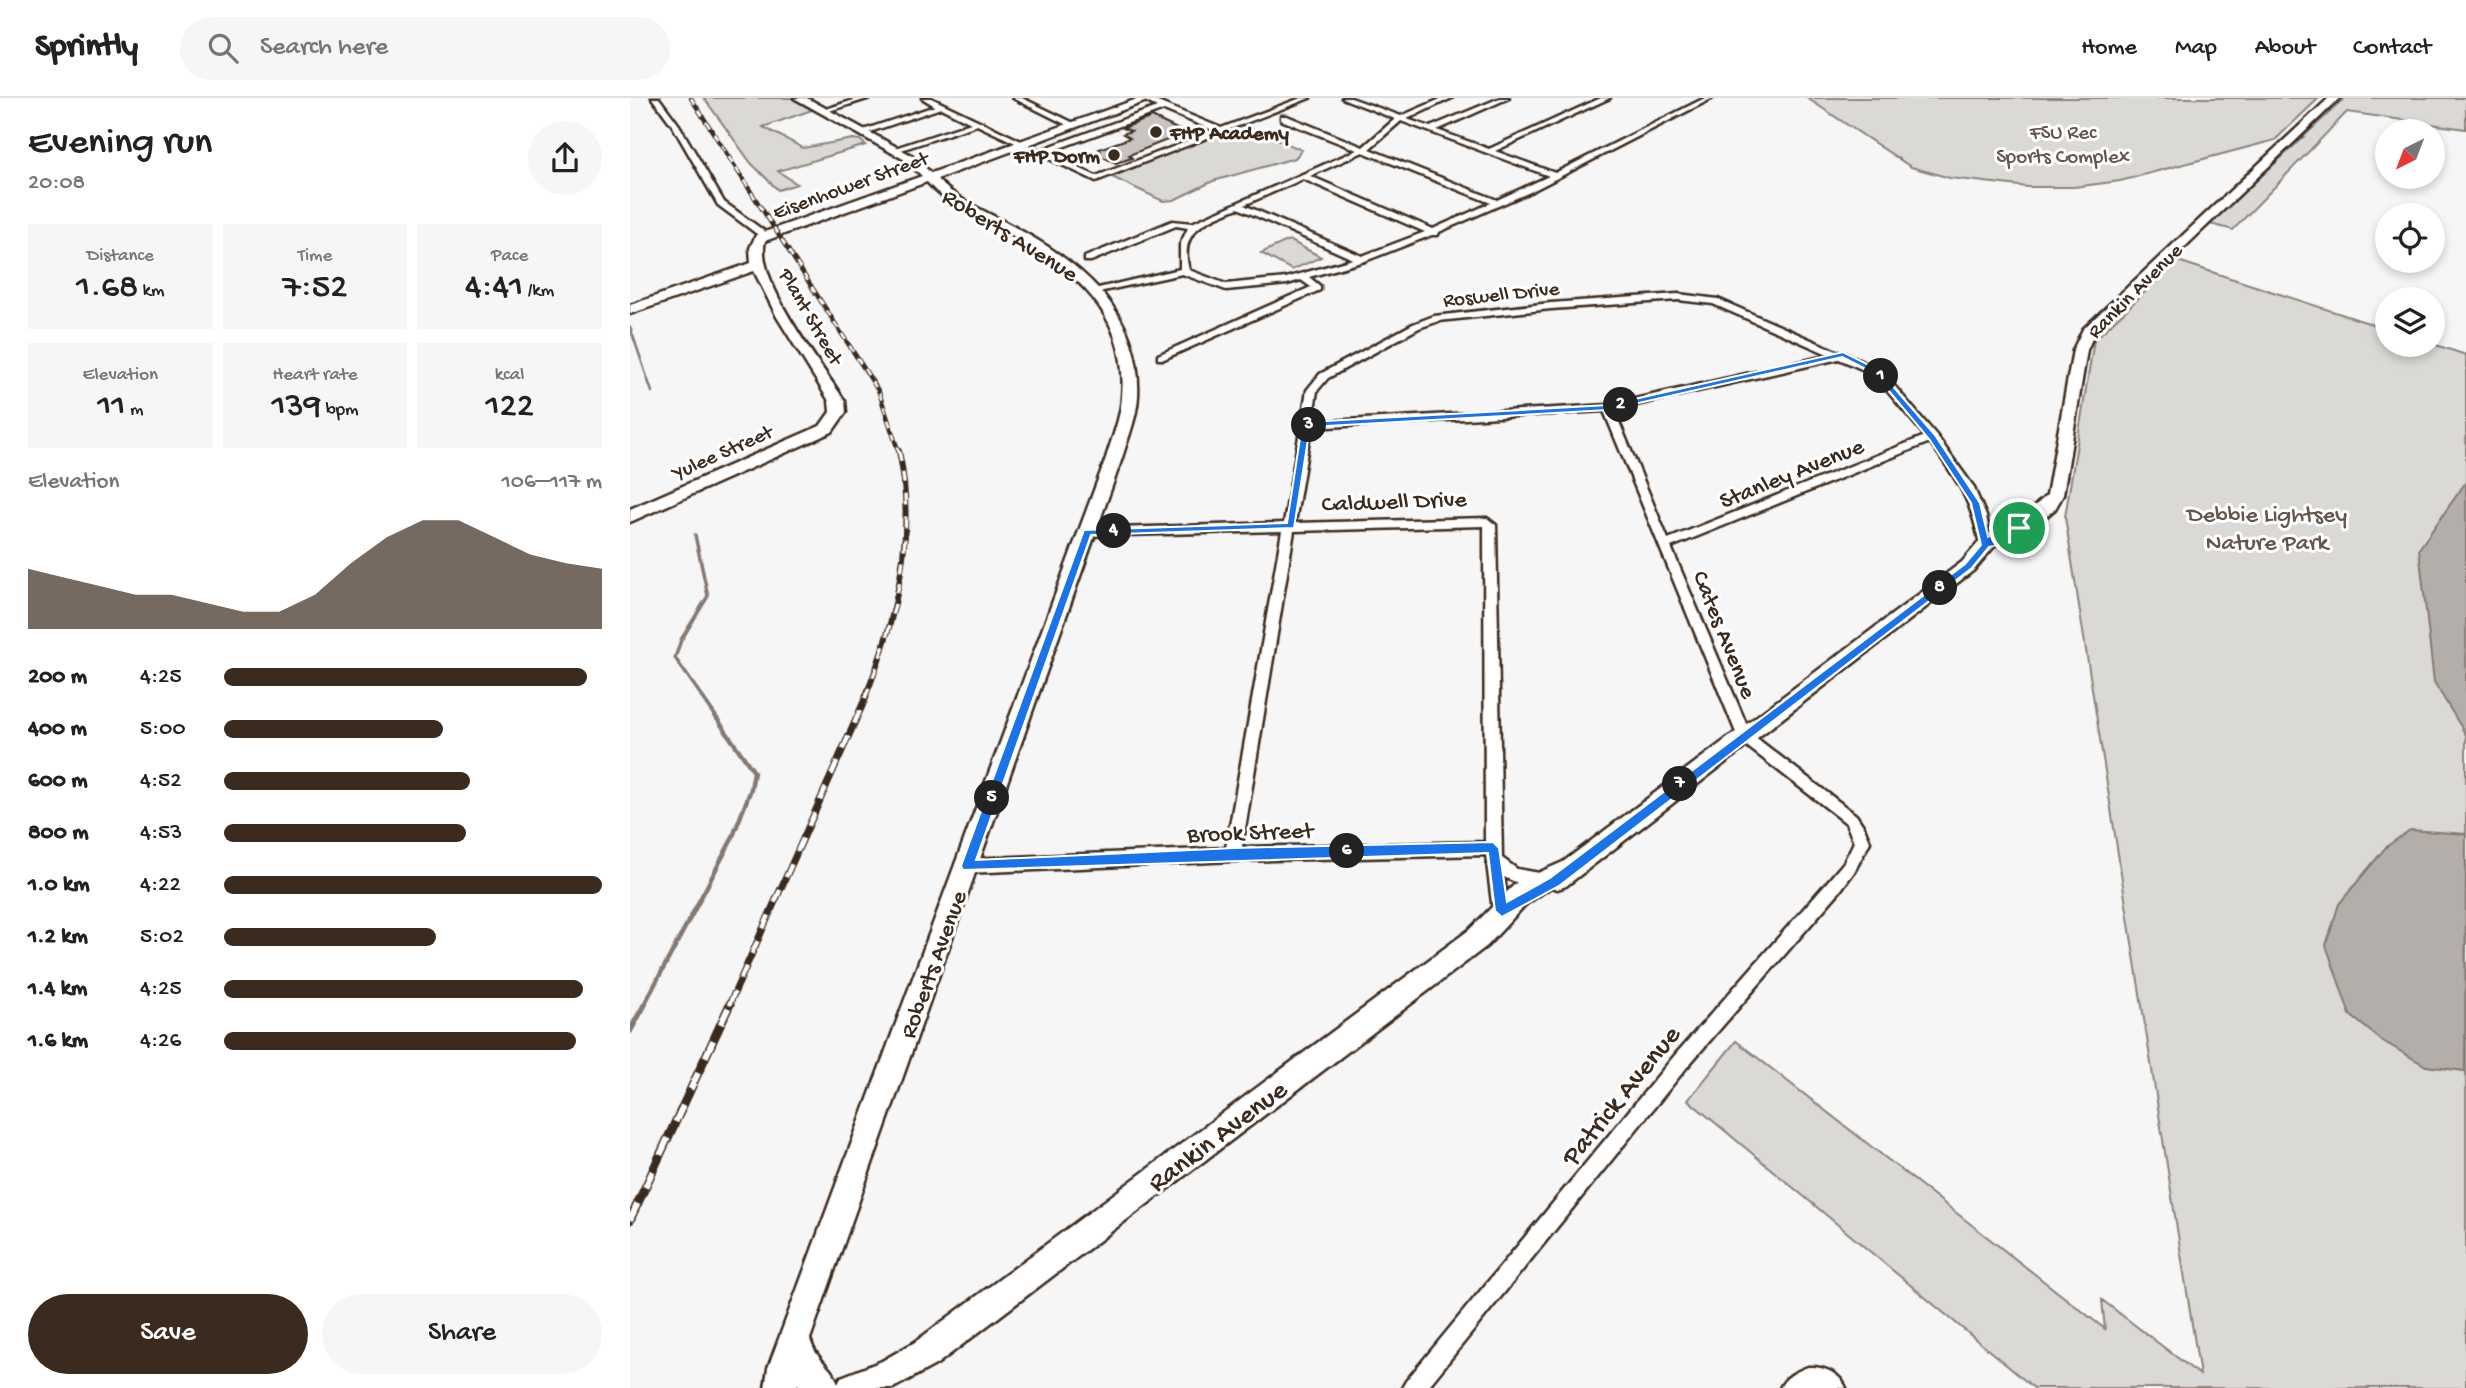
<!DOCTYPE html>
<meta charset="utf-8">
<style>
body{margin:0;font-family:"Gochi Hand",sans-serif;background:#f6f6f6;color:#222;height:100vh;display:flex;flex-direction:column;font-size:26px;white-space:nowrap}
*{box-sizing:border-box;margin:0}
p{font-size:23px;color:#767676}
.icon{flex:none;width:38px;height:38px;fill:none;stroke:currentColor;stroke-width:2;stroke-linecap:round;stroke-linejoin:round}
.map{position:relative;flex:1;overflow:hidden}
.side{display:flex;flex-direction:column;background:#fff;width:630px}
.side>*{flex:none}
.needle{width:46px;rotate:222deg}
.buttons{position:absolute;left:1745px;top:21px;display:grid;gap:14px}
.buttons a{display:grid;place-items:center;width:70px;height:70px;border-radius:50%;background:#fff;box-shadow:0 4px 10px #0003;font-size:35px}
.pin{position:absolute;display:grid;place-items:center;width:60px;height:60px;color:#fff;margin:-30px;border:4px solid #fff;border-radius:50%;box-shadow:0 2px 7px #0007}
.km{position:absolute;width:35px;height:35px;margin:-18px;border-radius:50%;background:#222;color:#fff;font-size:19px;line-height:35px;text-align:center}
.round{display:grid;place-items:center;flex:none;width:74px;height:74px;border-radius:37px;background:#f6f6f6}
.headline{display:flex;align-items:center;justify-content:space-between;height:119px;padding:0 28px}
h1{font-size:38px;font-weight:600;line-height:52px}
.figures{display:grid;grid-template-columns:repeat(3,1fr);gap:10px;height:119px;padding:7px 28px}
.figures div{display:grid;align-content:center;border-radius:0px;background:#f6f6f6;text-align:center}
.figures b{font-size:35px;font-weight:600}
.figures small{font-size:19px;font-weight:400}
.figures p{font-size:19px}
.chart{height:196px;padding:14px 28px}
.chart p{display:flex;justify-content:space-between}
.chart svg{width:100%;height:126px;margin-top:7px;fill:#3b2a1e;opacity:.7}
.button{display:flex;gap:14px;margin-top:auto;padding:14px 28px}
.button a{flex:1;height:80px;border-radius:42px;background:#3b2a1e;color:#fff;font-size:28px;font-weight:600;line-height:80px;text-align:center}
.button a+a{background:#f6f6f6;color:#222}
ul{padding:0 28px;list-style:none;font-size:23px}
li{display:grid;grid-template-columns:112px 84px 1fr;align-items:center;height:52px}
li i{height:18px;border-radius:9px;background:#3b2a1e}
header{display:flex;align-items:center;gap:42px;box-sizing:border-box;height:98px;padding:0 35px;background:#fff;border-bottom:2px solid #e0e0e0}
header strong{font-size:33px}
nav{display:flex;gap:38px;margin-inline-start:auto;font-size:24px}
.search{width:490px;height:63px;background:#f6f6f6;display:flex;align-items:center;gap:18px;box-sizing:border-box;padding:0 24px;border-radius:38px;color:#767676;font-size:26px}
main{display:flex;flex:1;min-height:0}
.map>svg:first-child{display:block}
.green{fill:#dbd9d6;stroke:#8b827a;stroke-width:2}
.water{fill:#b4aeaa;stroke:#847972;stroke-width:2}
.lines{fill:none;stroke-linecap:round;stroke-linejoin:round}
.stream-far3{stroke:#847972;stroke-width:2.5}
.stream-far2{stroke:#847972;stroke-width:3.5}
.stream-far1{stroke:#847972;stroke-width:4.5}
.stream{stroke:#847972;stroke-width:6}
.building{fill:#c9c3c1;stroke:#3b2a1e;stroke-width:2}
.street-casing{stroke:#3b2a1e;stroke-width:5}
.secondary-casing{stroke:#3b2a1e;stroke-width:5}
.street{fill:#fff;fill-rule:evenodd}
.secondary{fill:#fff;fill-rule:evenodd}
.rail-far3-casing{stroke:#3b2a1e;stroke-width:4.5}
.rail-far2-casing{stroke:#3b2a1e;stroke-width:6}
.rail-far1-casing{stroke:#3b2a1e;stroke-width:7}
.rail-casing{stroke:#3b2a1e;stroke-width:9}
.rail-far3{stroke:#fff;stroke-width:2.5;stroke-dasharray:7;stroke-linecap:butt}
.rail-far2{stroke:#fff;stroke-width:3.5;stroke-dasharray:11;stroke-linecap:butt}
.rail-far1{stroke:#fff;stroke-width:4.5;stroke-dasharray:14;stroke-linecap:butt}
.rail{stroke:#fff;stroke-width:6;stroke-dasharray:18;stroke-linecap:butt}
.route{fill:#1a73e8;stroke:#fff;stroke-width:2;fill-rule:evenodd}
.poi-dot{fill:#3b2a1e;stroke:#fff;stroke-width:2.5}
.labels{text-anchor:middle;stroke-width:6;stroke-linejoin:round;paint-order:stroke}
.far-park-label{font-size:21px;fill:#63564c;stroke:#fff}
.far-poi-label{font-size:21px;font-weight:bold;fill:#3b2a1e;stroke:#fff;text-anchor:start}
.far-street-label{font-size:21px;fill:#3b2a1e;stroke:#fff}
.street-label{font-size:24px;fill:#3b2a1e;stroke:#fff}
.park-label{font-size:24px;fill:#63564c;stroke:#fff}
.near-street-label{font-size:28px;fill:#3b2a1e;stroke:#fff}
</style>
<header>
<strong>Sprintly</strong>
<div class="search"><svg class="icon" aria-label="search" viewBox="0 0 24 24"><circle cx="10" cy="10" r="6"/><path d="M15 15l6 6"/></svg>Search here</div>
<nav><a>Home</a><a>Map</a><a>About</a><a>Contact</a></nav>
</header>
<main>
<section class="side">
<div class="headline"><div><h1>Evening run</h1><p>20:08</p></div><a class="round"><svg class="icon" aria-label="share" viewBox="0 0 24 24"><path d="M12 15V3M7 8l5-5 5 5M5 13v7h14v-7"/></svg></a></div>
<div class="figures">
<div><p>Distance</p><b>1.68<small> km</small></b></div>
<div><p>Time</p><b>7:52</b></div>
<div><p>Pace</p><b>4:41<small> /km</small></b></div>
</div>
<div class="figures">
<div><p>Elevation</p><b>11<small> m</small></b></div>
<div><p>Heart rate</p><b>139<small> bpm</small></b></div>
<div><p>kcal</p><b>122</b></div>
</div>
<div class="chart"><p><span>Elevation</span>106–117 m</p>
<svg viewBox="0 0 160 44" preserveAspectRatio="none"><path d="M0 44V23L10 26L20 29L30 32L40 32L50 35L60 38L70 38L80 32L90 21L100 12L110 6L120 6L130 12L140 18L150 21L160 23V44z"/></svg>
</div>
<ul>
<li><b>200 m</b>4:25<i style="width:96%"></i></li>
<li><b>400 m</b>5:00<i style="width:58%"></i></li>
<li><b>600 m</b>4:52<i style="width:65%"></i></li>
<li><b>800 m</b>4:53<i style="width:64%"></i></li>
<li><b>1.0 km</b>4:22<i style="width:100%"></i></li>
<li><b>1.2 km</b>5:02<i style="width:56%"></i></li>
<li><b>1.4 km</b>4:25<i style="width:95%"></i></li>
<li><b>1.6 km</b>4:26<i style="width:93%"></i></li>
</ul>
<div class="button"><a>Save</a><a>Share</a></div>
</section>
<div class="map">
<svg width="1836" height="1290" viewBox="0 0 1836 1290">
<rect width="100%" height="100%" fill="#f7f6f6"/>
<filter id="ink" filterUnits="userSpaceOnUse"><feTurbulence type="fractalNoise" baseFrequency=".0143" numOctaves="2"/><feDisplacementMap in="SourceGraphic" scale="14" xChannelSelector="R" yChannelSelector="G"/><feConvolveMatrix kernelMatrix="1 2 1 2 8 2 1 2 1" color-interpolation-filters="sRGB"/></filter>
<g filter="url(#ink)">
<g class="green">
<path d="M74,0H163L182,12L133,29L173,50L223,41L230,42L236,47L148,73L167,86L148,92L121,65Z"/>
<path d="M1177,0H1689L1645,42L1490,83L1444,89H1398L1320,80L1281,69Z"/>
<path d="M1715,0H1836V31L1717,14L1603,132L1580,126Z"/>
<path d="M612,26L672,52L665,60L583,83L544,102L533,103L482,79Z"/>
<path d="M659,142L691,159L662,172L631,155Z"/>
<path d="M1548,163L1757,231V247L1803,246L1836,257V1290H1404L1058,1002L1106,943L1475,1231L1472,1202L1570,1277L1435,419L1464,242Z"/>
</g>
<g class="water">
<path d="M1836,384V637L1804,584L1789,451Z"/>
<path d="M1780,732L1836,736L1835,973L1796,968L1751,942L1720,917L1696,847L1709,806L1756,749Z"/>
</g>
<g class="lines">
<path class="stream-far3" d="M0,229L22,294"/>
<path class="stream-far2" d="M65,437L78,498L51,542L45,560L73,600"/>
<path class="stream-far1" d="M14,907L102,741L121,691L124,674L72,599"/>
<path class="stream" d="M0,933L15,906"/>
</g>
<path class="building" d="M522,19L555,35L499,57L502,60L486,65L466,56L471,54L469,51L500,40L493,36L501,33L493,30Z"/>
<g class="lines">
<defs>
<g id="street">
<path d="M22,0H29L49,27L94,104L137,135V139H131L88,107L42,27Z"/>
<path d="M230,0H240L196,14L190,13Z"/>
<path d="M292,0H301L410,52L527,9L509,0H518L591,30L671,0H680L466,83L347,27L262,55V51L341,25L311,10L234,36L227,34L305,8ZM534,12L585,33L466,78L416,55Z"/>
<path d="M383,0H392L448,27L441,29Z"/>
<path d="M712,0H721L771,18L813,0H822L777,21L800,29L870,0H879L807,32L859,51L971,0H980L865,53L925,75L1075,0H1083L900,94L809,134L808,137H802L735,163L679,179L690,188V192L534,261H528V257L681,189L671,182L657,186L596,192L552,176L464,195V191L550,171V147L558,130L546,128L461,163H455V159L542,123L562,125L727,52L651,22V18H657L733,49L765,21ZM771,23L919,78L867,102L739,51ZM733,54L861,105L803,131L680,78ZM673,81L795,134L732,158L614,107ZM608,110L723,161L656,180L596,186L559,172C548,131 577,123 608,110Z"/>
<path d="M1048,196L1088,201L1211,255H1216L1218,257L1251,272L1306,337L1343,388L1356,418L1362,447L1356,451L1350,447C1341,400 1327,382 1300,344L1041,449L1120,635L1226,717L1234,729L1240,744L1224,774L1210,793L1057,969L797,1290H772L776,1283L1045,957L1198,783L1214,764L1224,744L1216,725L1109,642L974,313L681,330L665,425L857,420L866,427L872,760L887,771L915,776L918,781L915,786C904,790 885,785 874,779L879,813L877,818L871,820L865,818L863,813L856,757L603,763L337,775L332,773L329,768L332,763L337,761L596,750L652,433L457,438L453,437V431L654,425L677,292L690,276L783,226L804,218L921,205ZM1048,202L1083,206L1200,257L978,307L682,324L687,293L698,280L789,230L809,223L921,211ZM1209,261L1243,276L1295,338L1038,441L984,312ZM854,428L855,744L612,749L664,433Z"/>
<path d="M1178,1269C1193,1268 1210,1275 1216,1290H1150C1156,1278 1165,1274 1178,1269Z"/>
</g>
<path id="secondary" d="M164,0H177L283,58L301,75L510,0H525L307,81C328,104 361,115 388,131C454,167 512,216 508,298C507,319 498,340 492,360L180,1241C186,1263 201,1267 208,1285L211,1279L252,1263L285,1244L839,832L887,784L933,764L1332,464L1355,437L1385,426L1417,397L1443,252L1453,231L1699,0H1710L1464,236L1457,252L1433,397L1425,411L1387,443L1367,445L1344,472L936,788L928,791L921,789L895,807L857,848L307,1266L263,1290H171L167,1286V1290H135L138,1270L476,360C482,340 491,319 492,298C499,215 444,172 378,135C350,120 318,108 297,84L135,143C124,182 193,269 215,303L216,314L202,334L0,424V411L190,328L200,314L199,303L147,219L124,173L0,216V207L121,165L120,150L126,137L292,78L275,62Z"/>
</defs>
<use href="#street" class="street-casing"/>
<use href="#secondary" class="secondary-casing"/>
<use href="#street" class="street"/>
<use href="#secondary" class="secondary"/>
<defs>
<path id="rail-far3" d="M61,0L249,294L269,355"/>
<path id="rail-far2" d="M235,600C266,523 287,436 269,353"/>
<path id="rail-far1" d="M99,907L236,599"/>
<path id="rail" d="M0,1122L100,906"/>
</defs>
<use href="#rail-far3" class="rail-far3-casing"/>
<use href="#rail-far2" class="rail-far2-casing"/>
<use href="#rail-far1" class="rail-far1-casing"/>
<use href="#rail" class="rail-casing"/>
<use href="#rail-far3" class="rail-far3"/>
<use href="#rail-far2" class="rail-far2"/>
<use href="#rail-far1" class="rail-far1"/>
<use href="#rail" class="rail"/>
</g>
</g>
<path class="route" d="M1213,254L1249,272L1305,337L1350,405L1358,439L1389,427L1394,430L1379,445L1359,449L1342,470L929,788L872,819L865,813L858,755L333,772L331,768L454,432L657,425L672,327L677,324L978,307ZM1212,259L1244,275L1299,341L1341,405L1351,447L1335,466L920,780L877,804L869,750L863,744L604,750L346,762L461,437L664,430L680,329L978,312Z"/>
<g class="poi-dot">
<circle cx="526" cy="34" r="7"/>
<circle cx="484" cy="57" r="7"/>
</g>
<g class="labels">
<g class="far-park-label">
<text x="1433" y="40">FSU Rec<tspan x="1433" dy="24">Sports Complex</tspan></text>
</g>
<g class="far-poi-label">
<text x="540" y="41">FHP Academy</text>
<text x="470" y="64" text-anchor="end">FHP Dorm</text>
</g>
<g class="far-street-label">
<text transform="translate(220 86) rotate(-20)" y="7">Eisenhower Street</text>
<text transform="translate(1504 192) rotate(-45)" y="7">Rankin Avenue</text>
<text transform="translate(871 195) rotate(-6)" y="7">Roswell Drive</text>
<text transform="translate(182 218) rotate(60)" y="7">Plant Street</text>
<text transform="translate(92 353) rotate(-24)" y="7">Yulee Street</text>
</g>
<g class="street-label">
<text transform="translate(381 136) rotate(32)" y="8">Roberts Avenue</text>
<text transform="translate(1161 374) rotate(-22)" y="8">Stanley Avenue</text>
<text transform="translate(764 402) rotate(-2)" y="8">Caldwell Drive</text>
<text transform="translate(1096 536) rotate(68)" y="8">Cates Avenue</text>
<text transform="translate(620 733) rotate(-2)" y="8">Brook Street</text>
<text transform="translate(302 866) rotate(-70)" y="8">Roberts Avenue</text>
</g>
<g class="park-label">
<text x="1637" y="423">Debbie Lightsey<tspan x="1637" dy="28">Nature Park</tspan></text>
</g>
<g class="near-street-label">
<text transform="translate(989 996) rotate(-51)" y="10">Patrick Avenue</text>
<text transform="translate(586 1036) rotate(-37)" y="10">Rankin Avenue</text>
</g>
</g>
</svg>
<div class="buttons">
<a><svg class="needle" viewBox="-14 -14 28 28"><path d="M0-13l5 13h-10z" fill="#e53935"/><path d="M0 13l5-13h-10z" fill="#767676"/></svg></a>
<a><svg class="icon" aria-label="locate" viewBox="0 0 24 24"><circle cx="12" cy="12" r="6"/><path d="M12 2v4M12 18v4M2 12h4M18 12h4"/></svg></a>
<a><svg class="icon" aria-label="layers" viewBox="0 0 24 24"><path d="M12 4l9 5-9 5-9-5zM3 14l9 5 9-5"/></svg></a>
</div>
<div class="pin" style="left:1389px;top:430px;background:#1e9e55"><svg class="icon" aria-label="arrive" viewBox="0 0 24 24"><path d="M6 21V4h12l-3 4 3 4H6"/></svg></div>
<b class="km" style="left:1251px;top:278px">1</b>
<b class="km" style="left:991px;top:307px">2</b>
<b class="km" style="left:679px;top:327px">3</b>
<b class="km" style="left:484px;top:433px">4</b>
<b class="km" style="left:362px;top:700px">5</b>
<b class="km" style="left:717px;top:753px">6</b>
<b class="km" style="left:1050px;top:686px">7</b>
<b class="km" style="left:1310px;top:490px">8</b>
</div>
</main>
